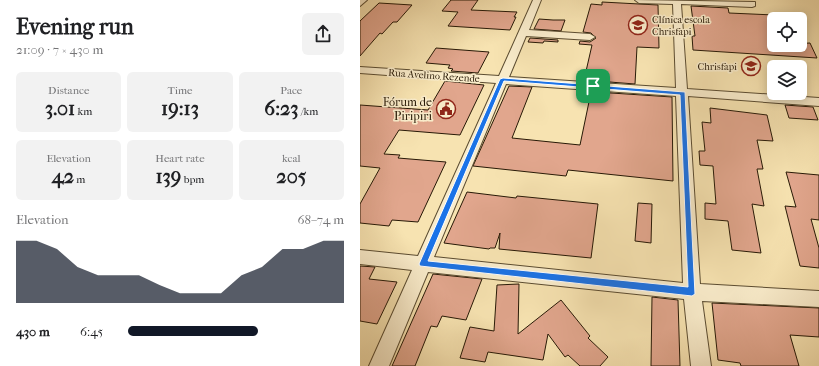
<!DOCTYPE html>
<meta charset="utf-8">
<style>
body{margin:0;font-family:"IM FELL French Canon",serif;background:#f2f2f2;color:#202124;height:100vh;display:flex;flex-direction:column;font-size:15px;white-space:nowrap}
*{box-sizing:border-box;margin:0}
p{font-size:13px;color:#757577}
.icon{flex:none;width:22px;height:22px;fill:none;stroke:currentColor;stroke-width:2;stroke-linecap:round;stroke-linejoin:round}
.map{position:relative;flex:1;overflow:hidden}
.panel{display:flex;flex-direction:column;background:#fff;width:360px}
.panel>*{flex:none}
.controls{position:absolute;left:407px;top:12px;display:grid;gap:8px}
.controls a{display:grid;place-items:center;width:40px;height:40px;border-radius:6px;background:#fff;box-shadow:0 2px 10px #0003;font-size:20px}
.pin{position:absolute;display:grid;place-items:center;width:34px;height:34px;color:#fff;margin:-17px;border-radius:8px;box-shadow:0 2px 6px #0006}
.round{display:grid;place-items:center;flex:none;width:42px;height:42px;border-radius:6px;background:#f2f2f2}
.summary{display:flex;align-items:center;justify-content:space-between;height:68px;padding:0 16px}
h1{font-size:22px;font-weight:700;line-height:30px}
.stats{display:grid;grid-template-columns:repeat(3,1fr);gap:6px;height:68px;padding:4px 16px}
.stats div{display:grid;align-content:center;border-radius:6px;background:#f2f2f2;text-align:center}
.stats b{font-size:20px;font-weight:700}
.stats small{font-size:11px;font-weight:400}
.stats p{font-size:11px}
.chart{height:112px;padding:8px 16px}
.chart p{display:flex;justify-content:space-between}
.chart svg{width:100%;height:72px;margin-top:4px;fill:#111827;opacity:.7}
ul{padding:0 16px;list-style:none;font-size:13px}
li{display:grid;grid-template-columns:64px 48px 1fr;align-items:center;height:30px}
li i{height:10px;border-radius:5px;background:#111827}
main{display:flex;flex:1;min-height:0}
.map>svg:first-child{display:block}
.building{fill:#e1a68d;stroke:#271906}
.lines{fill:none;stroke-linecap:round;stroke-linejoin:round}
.street-casing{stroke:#5b4c31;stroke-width:2}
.street{fill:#faedcc;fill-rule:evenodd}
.route{fill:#1a73e8;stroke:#fff;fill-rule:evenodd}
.labels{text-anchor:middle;stroke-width:3;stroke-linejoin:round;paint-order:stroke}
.far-poi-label{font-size:10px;fill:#271906;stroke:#faedcc;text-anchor:start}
.far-street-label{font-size:10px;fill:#271906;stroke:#faedcc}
.poi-label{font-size:12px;fill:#271906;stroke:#faedcc;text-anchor:end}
</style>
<main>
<section class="panel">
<div class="summary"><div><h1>Evening run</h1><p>21:09 · 7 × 430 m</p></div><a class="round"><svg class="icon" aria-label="share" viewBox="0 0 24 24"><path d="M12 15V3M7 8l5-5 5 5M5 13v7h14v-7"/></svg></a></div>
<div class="stats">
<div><p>Distance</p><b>3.01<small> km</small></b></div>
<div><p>Time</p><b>19:13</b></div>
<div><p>Pace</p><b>6:23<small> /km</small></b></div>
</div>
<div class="stats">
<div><p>Elevation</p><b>42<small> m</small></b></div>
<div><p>Heart rate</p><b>139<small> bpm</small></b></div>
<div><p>kcal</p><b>205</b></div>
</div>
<div class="chart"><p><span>Elevation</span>68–74 m</p>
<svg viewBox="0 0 160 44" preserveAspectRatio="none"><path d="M0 44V6L10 6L20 11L30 22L40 27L50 27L60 27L70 33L80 38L90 38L100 38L110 27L120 22L130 11L140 11L150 6L160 6V44z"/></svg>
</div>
<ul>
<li><b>430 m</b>6:45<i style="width:60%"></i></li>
</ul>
</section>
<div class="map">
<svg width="459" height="366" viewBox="0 0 459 366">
<rect width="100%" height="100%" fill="#f7e3b1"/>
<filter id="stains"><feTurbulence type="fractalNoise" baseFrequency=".005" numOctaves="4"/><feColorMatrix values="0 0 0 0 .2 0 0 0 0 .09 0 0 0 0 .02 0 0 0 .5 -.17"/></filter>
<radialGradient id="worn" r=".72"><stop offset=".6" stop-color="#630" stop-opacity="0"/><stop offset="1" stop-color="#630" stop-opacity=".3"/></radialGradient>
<g class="building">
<path d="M91,0H118L111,10L157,12L154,17H156L150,30L88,26L98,12L82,11Z"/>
<path d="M242,2L298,5L299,48L277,47L275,84L224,80L232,45L219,44L220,41L230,42L236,38L231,33L223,32L231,4L242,5Z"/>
<path d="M19,3L52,5L37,22H33L22,34L20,33L0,56V21Z"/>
<path d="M331,6L368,8L369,13L414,15V45L450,43L457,58L333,50L332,36H335Z"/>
<path d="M179,19L193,20H205L201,31L174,29Z"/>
<path d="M170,38L198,40V42L184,41L183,43L168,42Z"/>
<path d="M76,48L129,52L118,73L91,71L93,69L88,68L90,65L66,63Z"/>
<path d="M85,81L124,85L100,135L39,130L24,154L40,155L38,158L86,162L58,222L32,220L29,226L0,223V204L20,168L0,166V105L68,110Z"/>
<path d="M149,86L172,87L152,138L220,145L230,97L220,96L221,91L312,97L313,181L208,170L206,176L113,166Z"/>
<path d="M425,105L453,107L458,120L429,118Z"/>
<path d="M350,108L407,115L413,141L397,140L403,169H397L404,206L392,204L401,253L372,250L368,221L345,219V203L356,204L353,166L340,165L339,151H345L342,122L351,123Z"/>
<path d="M426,172L459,175V220L451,219L459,248V268L440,266L425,206L436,207Z"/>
<path d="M107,192L156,198L157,196L238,204L231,258L139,249L140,233L135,248H130L129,249L84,243Z"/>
<path d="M278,203L292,204L291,243L275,241Z"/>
<path d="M0,266L15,267L9,279L37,282L17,324L0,321Z"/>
<path d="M73,274L122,279L106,320L82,316L77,327L71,326L55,366H32Z"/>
<path d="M159,284L158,334L201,300L230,336L228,338L248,357L240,366H220L208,355L205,357L188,334L183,360L128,352L125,362L100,358L110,327L134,331L137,285Z"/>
<path d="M292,297L318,300L320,366H291Z"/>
<path d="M352,303L459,308V337L430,335L439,366H381L380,363L358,360Z"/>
</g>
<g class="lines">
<defs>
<g id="street">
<path d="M0,0H7L0,6Z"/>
<path d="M173,0H181L169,30L230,34L235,37L230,40L166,36L149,77L316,88L313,4L279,3L275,0L395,2V6L392,7L321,4L327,89L459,98V106L328,96L340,284L459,291V307L342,301L351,366H331L324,299L68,272L29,366H9L52,270L0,264V250L58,256L136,83L0,73V67L139,76ZM146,84L316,96L323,283L74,257Z"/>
</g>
</defs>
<use href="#street" class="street-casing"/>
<use href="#street" class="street"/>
</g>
<path class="route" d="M143,78L325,92L335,294L332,296L60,266L59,264L140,79ZM144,81L320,95L328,287L68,261Z"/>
<defs>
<symbol id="university-ring" viewBox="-11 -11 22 22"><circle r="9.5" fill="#faedcc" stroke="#8f2418" stroke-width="1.5"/><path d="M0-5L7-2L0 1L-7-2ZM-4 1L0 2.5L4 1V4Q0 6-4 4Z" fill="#8f2418"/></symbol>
<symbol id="civic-ring" viewBox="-11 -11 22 22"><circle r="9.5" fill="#faedcc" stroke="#8f2418" stroke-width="1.5"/><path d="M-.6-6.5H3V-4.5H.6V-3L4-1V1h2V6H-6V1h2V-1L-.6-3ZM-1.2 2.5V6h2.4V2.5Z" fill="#8f2418"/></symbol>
</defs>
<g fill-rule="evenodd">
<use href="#university-ring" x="267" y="14" width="22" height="22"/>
<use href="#university-ring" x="380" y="55" width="22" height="22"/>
<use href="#civic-ring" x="75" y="98" width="22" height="22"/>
</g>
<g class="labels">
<g class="far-poi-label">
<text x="292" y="23">Clínica escola<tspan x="292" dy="12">Chrisfapi</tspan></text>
<text x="377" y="70" text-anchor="end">Chrisfapi</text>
</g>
<g class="far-street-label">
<text transform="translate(74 75) rotate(4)" y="4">Rua Avelino Rezende</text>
</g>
<g class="poi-label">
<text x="72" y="106">Fórum de<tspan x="72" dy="14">Piripiri</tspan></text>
</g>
</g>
<rect width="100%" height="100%" filter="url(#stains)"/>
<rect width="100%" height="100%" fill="url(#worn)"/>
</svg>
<div class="controls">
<a><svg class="icon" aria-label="locate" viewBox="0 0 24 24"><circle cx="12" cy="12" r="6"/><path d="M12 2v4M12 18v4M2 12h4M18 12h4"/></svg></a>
<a><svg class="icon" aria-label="layers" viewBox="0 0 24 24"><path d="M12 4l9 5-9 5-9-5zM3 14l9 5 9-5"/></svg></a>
</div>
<div class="pin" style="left:233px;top:86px;background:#1e9e55"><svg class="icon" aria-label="arrive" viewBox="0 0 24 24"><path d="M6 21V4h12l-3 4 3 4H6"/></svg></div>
</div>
</main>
